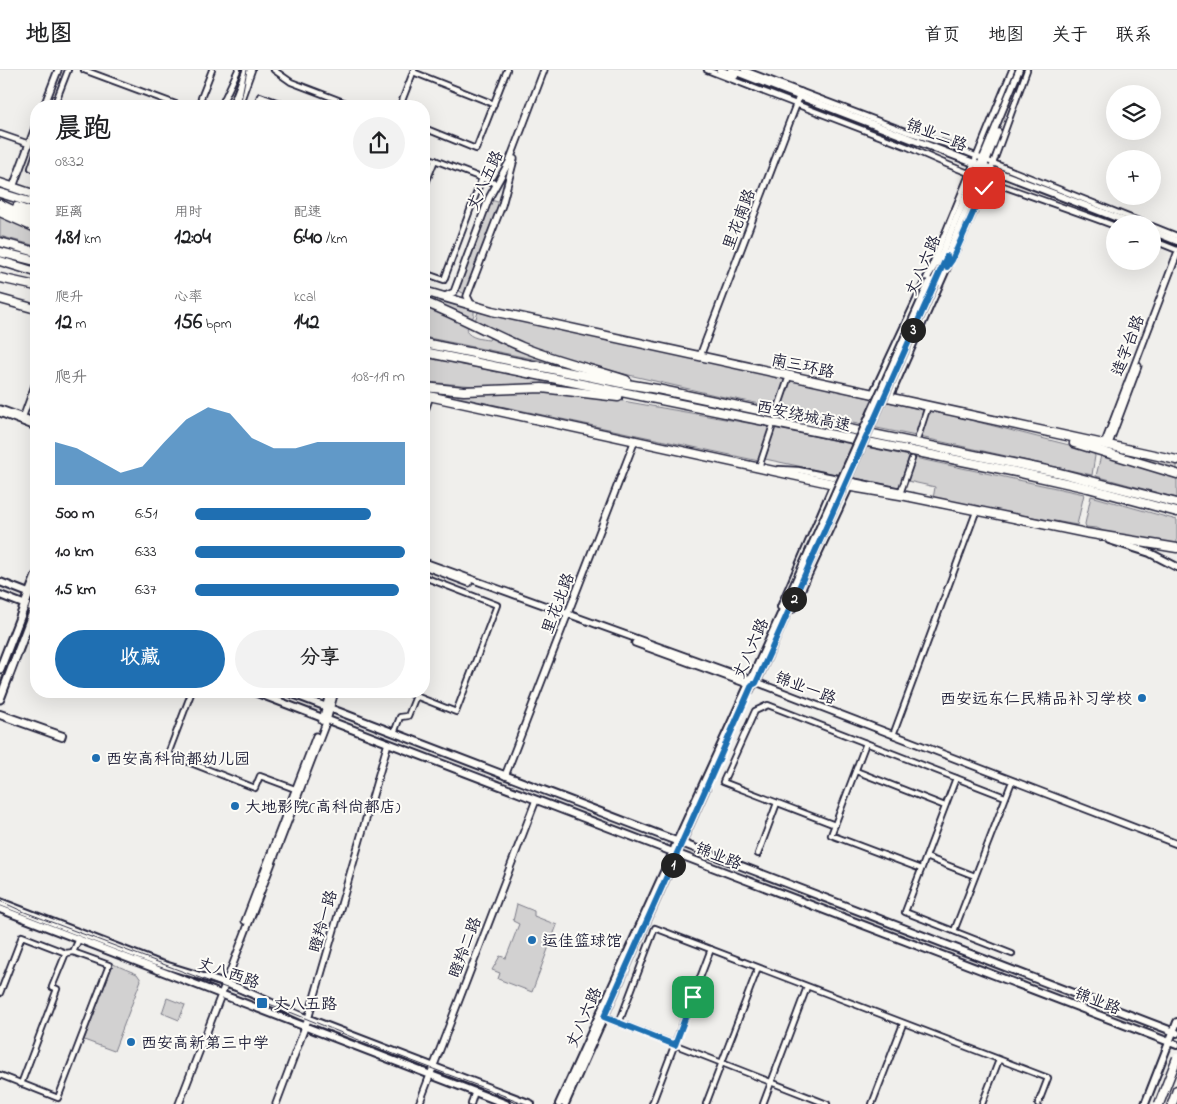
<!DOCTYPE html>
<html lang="zh">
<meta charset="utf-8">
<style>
body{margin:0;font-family:"Indie Flower","LXGW WenKai TC",sans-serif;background:#f2f2f2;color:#202124;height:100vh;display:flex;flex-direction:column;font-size:19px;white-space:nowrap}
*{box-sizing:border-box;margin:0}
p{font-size:16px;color:#757577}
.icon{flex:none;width:28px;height:28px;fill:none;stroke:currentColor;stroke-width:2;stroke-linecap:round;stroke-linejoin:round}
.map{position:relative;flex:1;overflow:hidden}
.details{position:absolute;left:30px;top:30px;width:400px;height:598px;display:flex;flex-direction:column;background:#fff;border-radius:20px;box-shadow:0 5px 20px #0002}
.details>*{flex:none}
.fabs{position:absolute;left:1106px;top:15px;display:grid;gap:10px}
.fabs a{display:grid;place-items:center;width:55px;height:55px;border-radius:50%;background:#fff;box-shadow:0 5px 20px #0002;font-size:25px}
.pin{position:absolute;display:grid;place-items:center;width:42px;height:42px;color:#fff;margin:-21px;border-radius:10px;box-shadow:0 2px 8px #0006}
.km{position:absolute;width:25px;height:25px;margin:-12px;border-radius:50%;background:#222;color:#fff;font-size:14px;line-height:25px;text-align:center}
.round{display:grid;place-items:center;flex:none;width:52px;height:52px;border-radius:26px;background:#f2f2f2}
.summary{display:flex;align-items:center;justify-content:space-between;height:85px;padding:0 25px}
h1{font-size:28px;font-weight:800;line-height:38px}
.metrics{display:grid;grid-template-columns:repeat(3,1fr);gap:8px;height:85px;padding:5px 25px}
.metrics div{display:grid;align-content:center}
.metrics b{font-size:21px;font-weight:800}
.metrics small{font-size:14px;font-weight:400}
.metrics p{font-size:14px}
.chart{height:140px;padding:10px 25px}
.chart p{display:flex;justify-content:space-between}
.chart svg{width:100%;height:90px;margin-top:5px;fill:#1f6fb2;opacity:.7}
.action{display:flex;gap:10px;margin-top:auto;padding:10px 25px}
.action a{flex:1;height:58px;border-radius:30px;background:#1f6fb2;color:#fff;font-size:20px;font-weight:800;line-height:58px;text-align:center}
.action a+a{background:#f2f2f2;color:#202124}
ul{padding:0 25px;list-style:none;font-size:16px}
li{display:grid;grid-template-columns:80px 60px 1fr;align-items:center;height:38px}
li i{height:12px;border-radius:6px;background:#1f6fb2}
header{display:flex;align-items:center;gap:30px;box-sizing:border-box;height:70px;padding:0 25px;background:#fff;border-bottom:1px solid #e0e0e0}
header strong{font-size:24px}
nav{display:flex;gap:28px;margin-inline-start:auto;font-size:18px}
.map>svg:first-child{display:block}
.green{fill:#d2d1d1;stroke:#7a7a86}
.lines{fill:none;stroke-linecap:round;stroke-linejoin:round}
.minor-casing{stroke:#22223b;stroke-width:8}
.tertiary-casing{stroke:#22223b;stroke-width:9}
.secondary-casing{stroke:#22223b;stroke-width:10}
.primary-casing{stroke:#22223b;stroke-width:11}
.trunk-casing{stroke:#22223b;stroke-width:11}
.motorway-casing{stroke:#22223b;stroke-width:11}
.minor{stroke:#fdfcf7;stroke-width:4.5}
.tertiary{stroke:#fdfcf7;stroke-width:5.5}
.secondary{stroke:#fdfcf7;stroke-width:6}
.primary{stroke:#fdfcf7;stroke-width:7}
.trunk{stroke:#fdfcf7;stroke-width:8}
.motorway{stroke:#fdfcf7;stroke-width:8}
.tram{stroke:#22223b;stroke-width:1}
.secondary-bridge-casing{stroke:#22223b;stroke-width:10;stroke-linecap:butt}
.trunk-bridge-casing{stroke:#22223b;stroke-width:11;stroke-linecap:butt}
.secondary-bridge{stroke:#fdfcf7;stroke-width:6}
.trunk-bridge{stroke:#fdfcf7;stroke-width:8}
.route-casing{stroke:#fff;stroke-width:10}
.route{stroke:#1f6fb2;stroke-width:6}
.poi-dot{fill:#1f6fb2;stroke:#fdfcf7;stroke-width:2}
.labels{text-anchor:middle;stroke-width:4;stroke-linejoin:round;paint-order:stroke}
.street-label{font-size:16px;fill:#22223b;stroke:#fdfcf7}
.poi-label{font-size:16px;fill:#22223b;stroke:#fdfcf7;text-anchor:start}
</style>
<header>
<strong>地图</strong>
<nav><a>首页</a><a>地图</a><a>关于</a><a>联系</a></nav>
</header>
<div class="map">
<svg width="1177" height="1034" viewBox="0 0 1177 1034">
<rect width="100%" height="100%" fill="#f0efec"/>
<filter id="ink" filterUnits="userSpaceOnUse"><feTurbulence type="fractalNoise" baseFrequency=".02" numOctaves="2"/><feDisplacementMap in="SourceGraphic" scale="10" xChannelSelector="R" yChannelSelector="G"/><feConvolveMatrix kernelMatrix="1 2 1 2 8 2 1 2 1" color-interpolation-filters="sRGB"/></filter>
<g filter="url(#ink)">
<g class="green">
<path d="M491,130L501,133L465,224L457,220Z"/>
<path d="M0,145L36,162V176L0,166Z"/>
<path d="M439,231L474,241V245L466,261C471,268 480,269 489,270L492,265L552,291L553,293L424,267V234L435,238Z"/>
<path d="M478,242L782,308L785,310L776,337L715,325L573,292L521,273L475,251Z"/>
<path d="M424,287L553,313L555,314L552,315L475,316L426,312L424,311Z"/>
<path d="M790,310L923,340L924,341L916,366L780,338L788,312Z"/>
<path d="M513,321L572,322L770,357L759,391L458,327V324Z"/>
<path d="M934,341L1093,381L1095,386L1092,405L920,367L928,345Z"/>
<path d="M775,358L909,386L900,416L898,417L765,389Z"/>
<path d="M1103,377L1177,394V428L1096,406Z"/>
<path d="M915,388L1084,424L1077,455L933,429L935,417L908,411Z"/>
<path d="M1091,426L1177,450V474L1105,462L1097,458L1086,457L1085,454Z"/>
<path d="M517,834L534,841V846L557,855L532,922L498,909L500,903L492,900L500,886L506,888L519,854L513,851Z"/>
<path d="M113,894L137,904L141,910L114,981L84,970Z"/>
<path d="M167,928L185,935L179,950L162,943Z"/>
</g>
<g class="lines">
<defs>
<g id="minor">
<path d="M84,0L181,36"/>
<path d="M274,0L291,12L354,36"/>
<path d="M707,0L908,77C975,109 1046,130 1115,156"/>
<path d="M744,0L905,61L943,73L1146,154"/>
<path d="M413,2L494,34"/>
<path d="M54,36L68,0"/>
<path d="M200,36L201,28L212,0"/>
<path d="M221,36L238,0"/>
<path d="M239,36L252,0"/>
<path d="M256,36L260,26L287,36"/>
<path d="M400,36L414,0"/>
<path d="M424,58L476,79L507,0"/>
<path d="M0,64L29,74"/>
<path d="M36,83L31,98L36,100"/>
<path d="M424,86L497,114"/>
<path d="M424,118L435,90"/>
<path d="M1152,156L1177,166"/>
<path d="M1152,170L1177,180"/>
<path d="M947,196L952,190L991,104V99L1027,0"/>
<path d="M931,197L1012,0"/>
<path d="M424,203L444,210L482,108"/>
<path d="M779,335L789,306"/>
<path d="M23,347L36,311"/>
<path d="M918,367L928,336"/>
<path d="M759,397L772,358"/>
<path d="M779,399L798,400L901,421L912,389"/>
<path d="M192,621L168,684L255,718L260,706L295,719"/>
<path d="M403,621L456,642L497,535L424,507"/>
<path d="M0,643L63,665L62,668L0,646"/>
<path d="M394,663L400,647L408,646L416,626"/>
<path d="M893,665L976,442"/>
<path d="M866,673L831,765L921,799"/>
<path d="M856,701L945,736"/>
<path d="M956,708L905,842L1012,884"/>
<path d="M835,755L723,712L755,641L768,635L1005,727"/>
<path d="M758,784L777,733"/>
<path d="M926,787L975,806"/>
<path d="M954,861L1011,714"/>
<path d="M0,923L22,866L66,883"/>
<path d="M604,947L827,1034"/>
<path d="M619,953L655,858L1048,1008L1038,1034"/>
<path d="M0,1005L58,1028L109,895L73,882"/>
<path d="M21,1014L57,919L52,917L66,883L73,882L79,869"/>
<path d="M471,1034L474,1024"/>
<path d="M652,1034L711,879"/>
<path d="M706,1034L758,898"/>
<path d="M763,1034L807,917"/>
<path d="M872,1034L903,954"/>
<path d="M982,1034L999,990"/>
</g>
<g id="tertiary">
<path d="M44,36L58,0"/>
<path d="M980,95L1019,0"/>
<path d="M984,97L998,62"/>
<path d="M13,117L36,55"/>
<path d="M443,227L454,222L489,128L509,92L544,0"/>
<path d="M472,236L467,226L502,135L514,89"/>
<path d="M700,286L801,22"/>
<path d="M0,339L36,352"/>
<path d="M0,343L36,357"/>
<path d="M424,343L430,326"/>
<path d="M1104,375L1177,184"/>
<path d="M1108,376L1138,296"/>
<path d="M424,492L751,610L1177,774"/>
<path d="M424,496L469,513"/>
<path d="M635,573L753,616"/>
<path d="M322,651L330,621"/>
<path d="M505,706L635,370"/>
<path d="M245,851L316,666"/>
<path d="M179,1034L327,650L335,621"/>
<path d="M276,1034L308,949L388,673"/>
<path d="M419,1034L536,730"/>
</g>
<g id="secondary">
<path d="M720,0L735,6"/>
<path d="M731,0L1133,154"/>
<path d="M1152,161L1177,171"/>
<path d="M940,188L977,99L980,95"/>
<path d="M946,189L984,97"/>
<path d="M873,324L929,204L942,184"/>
<path d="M889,328L947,197V186"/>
<path d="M1109,470L1150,483L1177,497"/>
<path d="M0,512L36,526"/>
<path d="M0,525L36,539"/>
<path d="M781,537L834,414"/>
<path d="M792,539L849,417"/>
<path d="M750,620L752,615L756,613L791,534"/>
<path d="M252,621L1177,975"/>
<path d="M285,621L1177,963"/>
<path d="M0,832L155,892L236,917L301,946L531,1034"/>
<path d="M0,839L506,1034"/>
<path d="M559,1034L673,782L677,771L786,533"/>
<path d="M565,1034L706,718"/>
<path d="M1145,1034L1177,952"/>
</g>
<g id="primary">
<path d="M233,36L247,0"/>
<path d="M0,599L36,506"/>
<path d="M0,629L36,534"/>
</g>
<g id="trunk">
<path d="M0,113L36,125"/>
<path d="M424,221L492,241L1177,390"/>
<path d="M0,229L36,239"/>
<path d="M424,325L834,414L906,426L1086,463L1177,478"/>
<path d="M1074,373L1177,404"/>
<path d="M1172,1034L1177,1020"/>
</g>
<g id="motorway">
<path d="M0,123L36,134"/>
<path d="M0,134L36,151"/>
<path d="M17,137L36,144"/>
<path d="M0,142L36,158"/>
<path d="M0,172L36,182"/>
<path d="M0,182L36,191"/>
<path d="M0,191L36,202"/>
<path d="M0,208L36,216"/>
<path d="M424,232C458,245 489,263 522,277C556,291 592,299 626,310"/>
<path d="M424,273L621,313L657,319L1056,402L1177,433"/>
<path d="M424,282L1021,403L1088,418L1177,442"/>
<path d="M424,317L464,321L542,318L618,327"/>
</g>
</defs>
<use href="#minor" class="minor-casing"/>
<use href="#tertiary" class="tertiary-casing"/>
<use href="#secondary" class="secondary-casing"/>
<use href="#primary" class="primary-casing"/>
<use href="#trunk" class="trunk-casing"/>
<use href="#motorway" class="motorway-casing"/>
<use href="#minor" class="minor"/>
<use href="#tertiary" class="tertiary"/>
<use href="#secondary" class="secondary"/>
<use href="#primary" class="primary"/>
<use href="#trunk" class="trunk"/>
<use href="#motorway" class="motorway"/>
<g class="tram">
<path d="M240,36L247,0"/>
<path d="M0,613L36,517"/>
<path d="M0,831L22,841L285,940L391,983L526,1034"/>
</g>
<defs>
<g id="secondary-bridge">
<path d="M786,533L930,211"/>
<path d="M791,534L935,213"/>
</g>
<path id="trunk-bridge" d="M1159,1034L1177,988"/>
</defs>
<use href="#secondary-bridge" class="secondary-bridge-casing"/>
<use href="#trunk-bridge" class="trunk-bridge-casing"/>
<use href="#secondary-bridge" class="secondary-bridge"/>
<use href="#trunk-bridge" class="trunk-bridge"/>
</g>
</g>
<g class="lines" filter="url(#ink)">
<defs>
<path id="route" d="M693,927L675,975L604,947L752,615L756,613L777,567L935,213L947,186V197L952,190L984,118"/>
</defs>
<use href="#route" class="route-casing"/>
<use href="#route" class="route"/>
</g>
<g class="poi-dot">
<circle cx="1142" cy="628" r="5"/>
<circle cx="96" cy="688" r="5"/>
<circle cx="235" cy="736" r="5"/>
<circle cx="532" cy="870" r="5"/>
<rect x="256" y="927" width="12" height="12" rx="2.5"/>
<circle cx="131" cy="972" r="5"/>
</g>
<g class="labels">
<g class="street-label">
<text transform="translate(937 64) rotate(21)" y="6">锦业二路</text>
<text transform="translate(484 110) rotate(-65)" y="6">丈八五路</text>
<text transform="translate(738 149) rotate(-69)" y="6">里花南路</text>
<text transform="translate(922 195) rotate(-66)" y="6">丈八六路</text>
<text transform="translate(1127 275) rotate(-69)" y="6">造字台路</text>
<text transform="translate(803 295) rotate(12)" y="6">南三环路</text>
<text transform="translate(804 345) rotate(12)" y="6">西安绕城高速</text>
<text transform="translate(557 533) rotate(-69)" y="6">里花北路</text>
<text transform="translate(750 578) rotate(-66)" y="6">丈八六路</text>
<text transform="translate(806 617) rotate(21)" y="6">锦业一路</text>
<text transform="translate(719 785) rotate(21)" y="6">锦业路</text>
<text transform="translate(322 851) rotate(-74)" y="6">瞪羚一路</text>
<text transform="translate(464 877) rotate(-69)" y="6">瞪羚二路</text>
<text transform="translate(229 902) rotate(19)" y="6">丈八西路</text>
<text transform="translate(1098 930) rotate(21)" y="6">锦业路</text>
<text transform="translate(583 947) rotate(-66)" y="6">丈八六路</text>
</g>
<g class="poi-label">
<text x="1132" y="634" text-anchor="end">西安远东仁民精品补习学校</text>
<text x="106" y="694">西安高科尚都幼儿园</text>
<text x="245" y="742">大地影院(高科尚都店)</text>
<text x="542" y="876">运佳篮球馆</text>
<text x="273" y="939">丈八五路</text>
<text x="141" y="978">西安高新第三中学</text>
</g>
</g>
</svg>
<div class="fabs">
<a><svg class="icon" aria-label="layers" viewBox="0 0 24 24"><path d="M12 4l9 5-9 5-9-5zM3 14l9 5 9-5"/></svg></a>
<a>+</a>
<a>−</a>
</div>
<div class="pin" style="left:693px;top:927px;background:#1e9e55"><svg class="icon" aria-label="arrive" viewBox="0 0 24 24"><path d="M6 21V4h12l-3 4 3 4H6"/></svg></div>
<div class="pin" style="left:984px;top:118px;background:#d93025"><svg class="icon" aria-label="check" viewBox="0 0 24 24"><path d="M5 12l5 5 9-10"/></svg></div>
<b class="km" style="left:673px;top:795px">1</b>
<b class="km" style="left:794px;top:529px">2</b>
<b class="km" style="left:913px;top:260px">3</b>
<section class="details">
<div class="summary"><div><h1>晨跑</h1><p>08:32</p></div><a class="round"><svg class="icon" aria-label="share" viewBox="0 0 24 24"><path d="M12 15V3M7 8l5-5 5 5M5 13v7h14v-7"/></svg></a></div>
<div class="metrics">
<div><p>距离</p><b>1.81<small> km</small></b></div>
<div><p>用时</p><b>12:04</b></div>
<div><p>配速</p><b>6:40<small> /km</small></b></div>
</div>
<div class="metrics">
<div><p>爬升</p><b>12<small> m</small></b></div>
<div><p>心率</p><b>156<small> bpm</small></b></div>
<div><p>kcal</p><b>142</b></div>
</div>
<div class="chart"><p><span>爬升</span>108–119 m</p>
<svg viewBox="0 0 160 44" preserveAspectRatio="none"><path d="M0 44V23L10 26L20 32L30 38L40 35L50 23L60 12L70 6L80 9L90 21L100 26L110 26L120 23L130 23L140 23L150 23L160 23V44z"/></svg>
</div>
<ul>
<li><b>500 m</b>6:51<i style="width:84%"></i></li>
<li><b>1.0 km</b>6:33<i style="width:100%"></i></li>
<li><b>1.5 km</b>6:37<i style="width:97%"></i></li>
</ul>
<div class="action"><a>收藏</a><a>分享</a></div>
</section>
</div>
